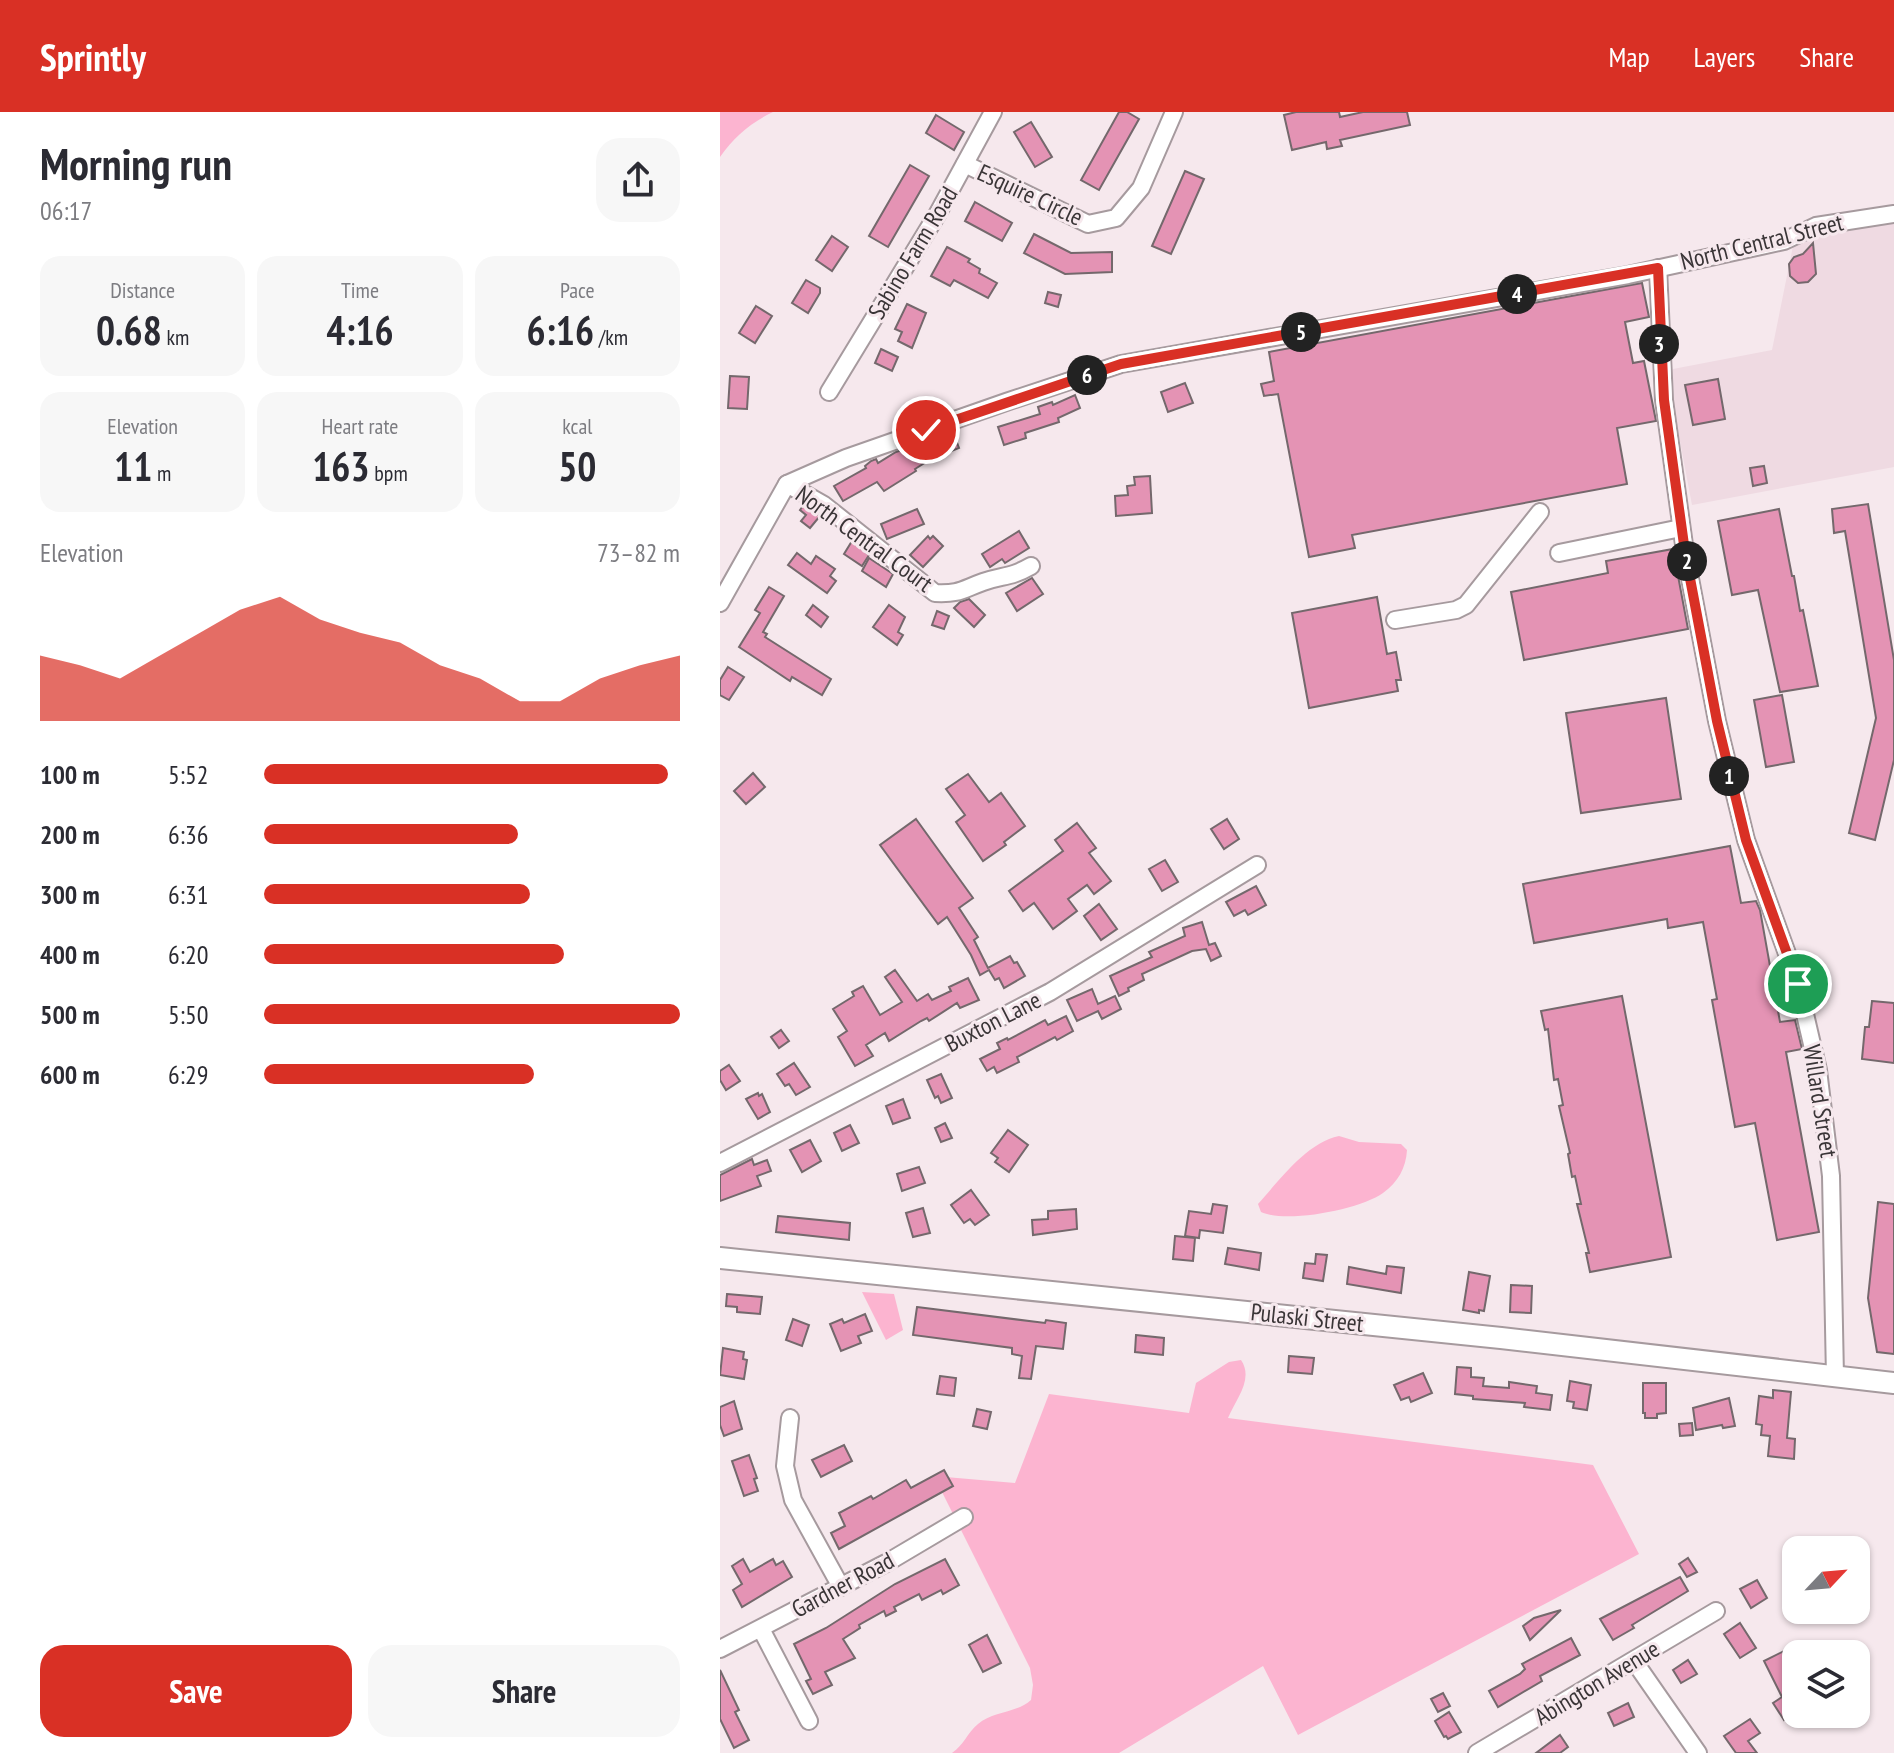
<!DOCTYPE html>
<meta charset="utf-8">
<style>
body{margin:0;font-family:"PT Sans Narrow",sans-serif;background:#f7f7f7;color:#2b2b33;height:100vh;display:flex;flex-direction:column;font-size:30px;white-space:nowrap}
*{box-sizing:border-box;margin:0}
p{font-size:26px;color:#7c7c81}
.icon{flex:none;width:44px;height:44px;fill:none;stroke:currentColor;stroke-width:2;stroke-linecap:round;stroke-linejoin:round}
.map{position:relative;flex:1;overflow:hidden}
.drawer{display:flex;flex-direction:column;background:#fff;width:720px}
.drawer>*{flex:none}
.needle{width:52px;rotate:64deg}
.fabs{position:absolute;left:1062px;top:1424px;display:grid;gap:16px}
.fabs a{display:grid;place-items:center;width:88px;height:88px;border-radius:16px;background:#fff;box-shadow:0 2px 6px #0004;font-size:40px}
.pin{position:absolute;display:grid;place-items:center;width:68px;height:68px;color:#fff;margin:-34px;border:4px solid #fff;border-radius:50%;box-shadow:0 2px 8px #0007}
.km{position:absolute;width:40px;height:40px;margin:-20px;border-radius:50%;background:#222;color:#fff;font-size:22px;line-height:40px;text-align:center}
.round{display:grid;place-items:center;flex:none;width:84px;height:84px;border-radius:24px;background:#f7f7f7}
.summary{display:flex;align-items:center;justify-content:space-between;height:136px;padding:0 40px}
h1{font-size:44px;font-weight:600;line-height:60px}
.stats{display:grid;grid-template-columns:repeat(3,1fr);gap:12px;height:136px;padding:8px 40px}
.stats div{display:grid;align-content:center;border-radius:20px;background:#f7f7f7;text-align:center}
.stats b{font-size:40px;font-weight:600}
.stats small{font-size:22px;font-weight:400}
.stats p{font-size:22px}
.chart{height:224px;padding:16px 40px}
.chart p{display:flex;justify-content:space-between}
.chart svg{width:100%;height:144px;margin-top:8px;fill:#d93025;opacity:.7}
.action{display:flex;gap:16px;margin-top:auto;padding:16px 40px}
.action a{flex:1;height:92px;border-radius:24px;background:#d93025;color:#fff;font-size:32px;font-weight:600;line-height:92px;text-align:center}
.action a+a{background:#f7f7f7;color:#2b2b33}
ul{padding:0 40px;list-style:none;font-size:26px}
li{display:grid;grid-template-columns:128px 96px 1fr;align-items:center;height:60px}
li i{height:20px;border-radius:10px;background:#d93025}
header{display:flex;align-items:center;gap:48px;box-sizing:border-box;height:112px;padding:0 40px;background:#d93025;color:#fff}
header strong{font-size:38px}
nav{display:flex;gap:44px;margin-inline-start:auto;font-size:28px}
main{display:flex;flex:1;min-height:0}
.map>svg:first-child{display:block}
.built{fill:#efdae2}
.green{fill:#fcb4d0}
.building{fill:#e493b4;stroke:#74686c;stroke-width:2}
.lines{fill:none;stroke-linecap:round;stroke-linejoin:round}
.minor-casing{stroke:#a69a9e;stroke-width:20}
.major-casing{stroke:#a69a9e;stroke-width:24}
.minor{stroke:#fff;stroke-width:16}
.major{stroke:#fff;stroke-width:20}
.route-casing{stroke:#fff;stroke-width:16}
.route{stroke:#d93025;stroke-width:10}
.labels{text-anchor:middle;stroke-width:6;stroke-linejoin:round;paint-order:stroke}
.street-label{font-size:24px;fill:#3a3537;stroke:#f6e8ed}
</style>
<header>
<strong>Sprintly</strong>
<nav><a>Map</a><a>Layers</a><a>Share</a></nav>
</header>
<main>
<section class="drawer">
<div class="summary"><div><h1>Morning run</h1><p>06:17</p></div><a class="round"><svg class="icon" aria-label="share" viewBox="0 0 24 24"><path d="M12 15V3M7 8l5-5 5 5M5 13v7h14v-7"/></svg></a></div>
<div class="stats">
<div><p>Distance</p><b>0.68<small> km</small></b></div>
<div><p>Time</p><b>4:16</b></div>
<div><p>Pace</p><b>6:16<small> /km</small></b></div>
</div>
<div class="stats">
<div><p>Elevation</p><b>11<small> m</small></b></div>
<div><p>Heart rate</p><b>163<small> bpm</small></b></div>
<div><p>kcal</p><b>50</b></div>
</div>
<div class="chart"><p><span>Elevation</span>73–82 m</p>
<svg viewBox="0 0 160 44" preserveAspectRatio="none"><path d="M0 44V24L10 27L20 31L30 24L40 17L50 10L60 6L70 13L80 17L90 20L100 27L110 31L120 38L130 38L140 31L150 27L160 24V44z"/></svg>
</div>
<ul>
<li><b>100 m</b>5:52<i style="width:97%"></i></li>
<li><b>200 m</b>6:36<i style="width:61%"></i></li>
<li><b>300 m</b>6:31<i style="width:64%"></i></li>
<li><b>400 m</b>6:20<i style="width:72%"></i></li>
<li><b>500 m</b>5:50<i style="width:100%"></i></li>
<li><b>600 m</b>6:29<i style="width:65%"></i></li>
</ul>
<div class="action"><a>Save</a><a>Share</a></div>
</section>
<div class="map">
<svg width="1174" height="1641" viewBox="0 0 1174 1641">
<rect width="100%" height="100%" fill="#f6e8ed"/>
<path class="built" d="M1174,110V355L972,393L949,271V261L953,257L1052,238L1073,134L1131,114Z"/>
<g class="green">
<path d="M0,0H53C30,11 15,24 0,45Z"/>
<path d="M619,1024L639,1030L681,1032L687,1038C686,1056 678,1070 663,1081C641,1097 567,1112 541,1100L538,1092C560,1068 586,1031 619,1024Z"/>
<path d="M142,1180L174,1182L183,1218L166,1228Z"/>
<path d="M521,1248C534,1267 516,1287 508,1306L873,1353L919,1442L578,1623L543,1554L399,1641H232C244,1633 247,1621 258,1612C273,1599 297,1601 311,1588L313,1573L310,1556L214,1364L295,1371L329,1282L469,1301L476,1271L509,1250Z"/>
</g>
<g class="building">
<path d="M399,0H407L419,7L379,78L361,68Z"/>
<path d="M576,0H619L620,5L643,0H687L690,13L620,28L622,34L607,37L606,30L572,38L564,3Z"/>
<path d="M216,3L244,20L234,38L206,21Z"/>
<path d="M311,10L332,45L315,55L294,20Z"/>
<path d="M190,53L209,64L168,135L149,124Z"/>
<path d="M465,59L484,67L451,142L432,134Z"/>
<path d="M255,90L292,111L282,129L245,109Z"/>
<path d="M314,122L351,141L392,140V160L345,162L304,141Z"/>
<path d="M112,124L128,135L112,159L96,148Z"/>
<path d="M1093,131L1096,162L1088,170L1078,171L1070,164L1069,152L1074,145L1083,142Z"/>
<path d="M227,135L250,147L248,150L260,157L259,161L277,171L268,186L234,168L230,174L211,164Z"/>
<path d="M86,168L100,176V181L88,201L72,191Z"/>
<path d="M922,171L929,205L905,210L913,251L924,249L936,309L897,316L907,372L632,423L635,436L589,445L558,282L544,284L541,272L554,269L549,240Z"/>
<path d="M328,180L341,183L338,195L325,191Z"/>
<path d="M187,192L206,201L192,236L178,229L182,220L175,217Z"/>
<path d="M36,194L52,204L35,231L19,221Z"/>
<path d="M161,237L178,245L172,259L155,251Z"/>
<path d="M10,264L29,265L27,297L8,296Z"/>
<path d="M998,267L1005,307L973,313L965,273Z"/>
<path d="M465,271L473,291L448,300L441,280Z"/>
<path d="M355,283L360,296L338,306L339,310L305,321L306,326L284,333L278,315L320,302L318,295L332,290L333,293Z"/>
<path d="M233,320L239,336L224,342L218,326Z"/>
<path d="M193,334L206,350L195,357L196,359L164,379L157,370L123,389L114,374L146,356L145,354L151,349L156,347L158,351L176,340Z"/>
<path d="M1044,354L1047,371L1033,374L1030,356Z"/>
<path d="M430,364L432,401L396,404L395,384L408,383L407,374L415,373L414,365Z"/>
<path d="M1148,392L1174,548V648L1155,728L1129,721L1156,606L1125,419L1114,421L1112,397Z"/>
<path d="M83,394L100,404L90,416L81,409L86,403L80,398Z"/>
<path d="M197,397L204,412L167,427L161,412Z"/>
<path d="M1059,397L1072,464H1074L1080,499L1083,498L1098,574L1060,580L1038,478L1012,483L998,409Z"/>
<path d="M299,419L309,436L285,451L282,447L270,455L262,442Z"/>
<path d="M208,424L210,427L213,424L223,434L203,455L190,443Z"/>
<path d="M132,429L149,443L142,454L124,442Z"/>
<path d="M953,437L968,517L804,548L791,480L888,461L886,449Z"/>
<path d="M77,441L91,452L96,444L115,457L110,464L116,469L107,481L68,453Z"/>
<path d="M149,446L173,462L166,475L142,459Z"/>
<path d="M312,466L323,482L297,499L286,481Z"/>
<path d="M49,475L64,484L43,520L47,522L45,525L111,567L102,583L72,565L70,569L19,535L40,501L35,498Z"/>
<path d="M657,485L667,542L676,540L681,568H676L678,579L589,596L572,501Z"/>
<path d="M249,487L265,503L254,515L234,496L240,490Z"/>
<path d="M93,493L108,505L101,515L86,503Z"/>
<path d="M169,493L185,505L178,520L183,523L177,533L153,515Z"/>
<path d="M217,499L229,504L224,517L212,513Z"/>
<path d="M8,555L24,565L9,588L0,583V568Z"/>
<path d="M1062,583L1074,650L1046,655L1034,588Z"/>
<path d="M946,586L961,687L861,701L846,601Z"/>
<path d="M33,661L45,675L26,692L14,679Z"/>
<path d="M248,662L269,690L281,681L305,714L284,730L286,733L263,749L236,710L245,703L226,677Z"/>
<path d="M196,707L253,786L239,796L258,825L254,828L268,856L290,844L294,851L297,850L305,864L284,876L279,866L275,868L269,858L260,863L251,843L227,805L218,812L160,733Z"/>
<path d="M507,707L519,727L504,737L491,717Z"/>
<path d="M357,711L376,736L369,741L391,769L374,782L367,773L348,787L357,799L333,817L314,791L303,799L289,779L343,739L335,728Z"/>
<path d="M1010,734L1021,791L1036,789L1040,798L1060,910L1075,908L1082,937L1066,940L1099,1120L1057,1128L1035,1011L1015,1015L992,888L997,887L983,810L948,816L947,807L814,831L803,772Z"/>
<path d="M445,748L458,770L442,779L429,757Z"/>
<path d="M536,774L546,793L528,803L525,798L514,804L506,790Z"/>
<path d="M379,792L397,817L381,828L364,804Z"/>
<path d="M482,810L489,833L495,831L501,844L491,849L486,837L472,839L422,862L424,868L408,876L409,879L399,884L390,864L432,845L429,840L465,824L463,816Z"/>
<path d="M175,858L197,889L208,882L212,888L231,879L229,875L248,866L259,888L240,896L237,891L209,909L207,906L201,909L169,929L165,921L146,933L153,944L135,954L118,925L127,919L113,897L134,884L132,880L143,874L160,903L182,890L165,865Z"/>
<path d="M372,877L378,892L395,884L401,897L382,907L378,899L357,909L347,888Z"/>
<path d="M902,884L951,1145L870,1160L866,1141H869L857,1092H861L855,1064L852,1065L848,1042L850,1041L839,994L843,993L838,967L834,968L828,917L825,918L821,899Z"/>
<path d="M1152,889L1174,891V951L1142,947L1145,915H1149Z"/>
<path d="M346,904L353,919L337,928L335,925L297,945L299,950L277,961L274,955L267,959L260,947L280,937L277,931L287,926L288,928L325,908L328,913Z"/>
<path d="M61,918L69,929L59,936L51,925Z"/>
<path d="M74,951L90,975L76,983L69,972L65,974L57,962Z"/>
<path d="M9,953L20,969L6,978L0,968V959Z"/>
<path d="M221,962L232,986L221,991L218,984L215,986L207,968Z"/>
<path d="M38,981L39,984L42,982L50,1000L38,1007L26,987Z"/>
<path d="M183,987L190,1006L173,1012L166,994Z"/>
<path d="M225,1011L232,1026L221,1030L215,1016Z"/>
<path d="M130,1013L139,1031L122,1039L114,1021Z"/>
<path d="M288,1018L308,1033L289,1060L275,1050L278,1046L271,1041Z"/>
<path d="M90,1028L101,1049L82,1060L70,1038Z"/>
<path d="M32,1047L34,1053L47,1048L51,1059L37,1064L41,1074L0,1089V1063Z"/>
<path d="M199,1055L205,1071L182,1079L177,1062Z"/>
<path d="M251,1078L269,1103L255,1113L250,1107L244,1111L231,1093Z"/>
<path d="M1158,1090L1174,1092V1242L1157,1240L1148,1186Z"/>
<path d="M493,1092L507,1094L503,1121L480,1118L479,1126L465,1124L469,1099L491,1102Z"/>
<path d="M203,1096L210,1121L193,1125L186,1101Z"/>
<path d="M356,1097L357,1117L313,1123L312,1108L328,1107V1099Z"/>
<path d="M58,1104L130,1111L129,1128L56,1120Z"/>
<path d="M455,1124L475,1126L473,1149L453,1147Z"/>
<path d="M508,1136L541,1141L539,1158L505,1152Z"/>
<path d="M596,1142L607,1143L603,1169L583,1166L585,1151L595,1152Z"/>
<path d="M667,1154L684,1156L681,1181L627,1172L629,1155L666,1162Z"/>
<path d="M749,1160L770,1164L764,1199L759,1198V1201L743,1198Z"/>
<path d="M791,1173L812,1174L811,1201L790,1200Z"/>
<path d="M7,1182L42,1185L40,1202L17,1200V1195L6,1194Z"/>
<path d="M197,1195L325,1211L326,1208L346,1211L343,1237L316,1234L311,1267L299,1266L302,1244L292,1242V1236L193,1223Z"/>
<path d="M145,1202L152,1219L138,1224L141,1231L121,1239L110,1212L122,1207L124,1211Z"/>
<path d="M73,1207L89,1213L82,1234L66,1228Z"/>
<path d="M416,1223L444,1226L443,1243L415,1240Z"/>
<path d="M3,1236L24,1240L23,1247L27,1248L24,1267L0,1263Z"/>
<path d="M569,1244L594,1246L592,1262L568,1260Z"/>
<path d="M737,1255L751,1256V1265L764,1266L763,1274L789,1276V1270L817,1274L816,1281L832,1283L830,1298L804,1295L805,1291L753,1287V1284L735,1282Z"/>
<path d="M703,1261L712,1281L691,1290L689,1285L681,1288L674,1273Z"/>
<path d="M220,1264L236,1266L234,1284L217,1282Z"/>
<path d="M850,1269L871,1273L867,1298L853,1296L854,1290L847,1289Z"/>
<path d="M923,1271H946V1301L937,1302V1306H925V1301H923Z"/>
<path d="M1053,1278L1071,1280L1067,1326L1075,1327L1074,1347L1048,1344L1050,1324L1041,1323L1042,1313L1036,1312L1039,1284L1053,1286Z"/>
<path d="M1009,1286L1015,1314L1003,1316L1002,1313L976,1318L973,1296Z"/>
<path d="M14,1289L22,1317L4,1324L0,1313V1295Z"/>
<path d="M257,1297L271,1300L267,1317L253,1314Z"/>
<path d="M972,1311L973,1323L960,1324L959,1312Z"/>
<path d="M124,1333L132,1349L101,1365L92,1348Z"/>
<path d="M29,1343L37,1366L34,1367L38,1379L24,1384L12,1349Z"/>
<path d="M224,1358L233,1374L119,1437L111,1421L125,1414L119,1401L151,1384L153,1387L186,1368L191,1376Z"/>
<path d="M968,1446L977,1460L967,1465L959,1452Z"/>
<path d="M23,1447L30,1460L53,1447L56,1453L63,1449L72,1465L22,1495L13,1478L22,1472L12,1454Z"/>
<path d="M225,1447L239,1473L223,1482L221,1478L202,1488L199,1482L174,1495L176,1499L166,1504L164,1499L139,1513L140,1516L123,1527L135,1546L105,1560L112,1573L93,1582L86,1569L91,1567L74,1532L106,1516L175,1472Z"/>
<path d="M960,1465L968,1479L912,1513L914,1516L893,1528L880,1507Z"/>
<path d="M1037,1468L1047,1486L1031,1496L1020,1477Z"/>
<path d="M841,1498L810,1528L803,1514L814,1506Z"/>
<path d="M1020,1511L1036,1536L1020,1546L1004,1522Z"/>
<path d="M267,1523L281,1551L263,1560L249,1533Z"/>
<path d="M851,1526L860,1543L820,1564L822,1569L778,1595L769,1579L800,1562L805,1557L802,1552Z"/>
<path d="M1076,1533V1589L1068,1593L1074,1601L1064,1608L1053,1591L1062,1585L1044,1549Z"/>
<path d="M968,1548L977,1562L961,1571L953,1558Z"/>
<path d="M0,1558L19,1598L15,1600L29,1628L14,1636L0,1607Z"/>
<path d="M723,1581L730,1594L718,1600L711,1587Z"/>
<path d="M908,1591L914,1605L894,1614L888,1601Z"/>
<path d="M729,1600L741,1620L728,1627L726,1624L724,1625L715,1609Z"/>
<path d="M1030,1607L1040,1621L1028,1629L1037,1641H1016L1004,1624Z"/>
<path d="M840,1623L848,1635L840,1641H816Z"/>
</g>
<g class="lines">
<defs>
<g id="minor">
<path d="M245,52L368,112L396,106L421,76L454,0"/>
<path d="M938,156L944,288L965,440L997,609L1026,728L1078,872L1098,958L1111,1064L1115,1265"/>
<path d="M109,280L218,101L273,0"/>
<path d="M67,372L104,393L215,481C240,482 241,478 263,470C283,463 290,466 311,454"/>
<path d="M839,441L961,416"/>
<path d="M0,491L67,372L126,346L286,290L401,252L908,163L1064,129L1096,114L1174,102"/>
<path d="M675,508L736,498L746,493L820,400"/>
<path d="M0,1051L330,880L537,753"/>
<path d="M70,1306L65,1354L73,1388L121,1475"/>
<path d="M41,1517L89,1609"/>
<path d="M0,1537L168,1450L244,1405"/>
<path d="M914,1549L978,1641"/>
<path d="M757,1641L996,1499"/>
</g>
<path id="major" d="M0,1146L781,1226L1174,1271"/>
</defs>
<use href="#minor" class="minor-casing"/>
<use href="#major" class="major-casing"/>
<use href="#minor" class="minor"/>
<use href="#major" class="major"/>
</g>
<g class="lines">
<defs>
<path id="route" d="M206,318L401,252L938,156L944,288L965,440L997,609L1026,728L1078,872"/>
</defs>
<use href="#route" class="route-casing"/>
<use href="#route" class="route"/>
</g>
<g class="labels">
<g class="street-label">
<text transform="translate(310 83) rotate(25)" y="8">Esquire Circle</text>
<text transform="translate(1042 130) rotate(-14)" y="8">North Central Street</text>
<text transform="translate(193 141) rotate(-59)" y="8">Sabino Farm Road</text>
<text transform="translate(144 427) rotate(36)" y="8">North Central Court</text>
<text transform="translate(273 910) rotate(-27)" y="8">Buxton Lane</text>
<text transform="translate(1100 989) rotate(81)" y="8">Willard Street</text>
<text transform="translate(587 1206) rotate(6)" y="8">Pulaski Street</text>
<text transform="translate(123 1473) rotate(-28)" y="8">Gardner Road</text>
<text transform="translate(877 1571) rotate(-31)" y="8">Abington Avenue</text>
</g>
</g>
</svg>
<div class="fabs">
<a><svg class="needle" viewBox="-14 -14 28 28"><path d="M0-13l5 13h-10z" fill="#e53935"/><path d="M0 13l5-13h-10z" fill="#7c7c81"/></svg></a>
<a><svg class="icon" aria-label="layers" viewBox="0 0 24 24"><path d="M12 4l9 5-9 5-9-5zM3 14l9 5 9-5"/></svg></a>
</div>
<div class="pin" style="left:1078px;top:872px;background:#1e9e55"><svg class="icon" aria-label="arrive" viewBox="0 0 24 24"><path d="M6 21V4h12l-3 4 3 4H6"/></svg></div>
<div class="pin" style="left:206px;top:318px;background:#d93025"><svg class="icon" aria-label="check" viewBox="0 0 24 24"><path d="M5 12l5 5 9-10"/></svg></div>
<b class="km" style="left:1009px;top:664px">1</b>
<b class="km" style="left:967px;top:449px">2</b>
<b class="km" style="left:939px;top:232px">3</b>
<b class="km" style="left:797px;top:182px">4</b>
<b class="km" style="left:581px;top:220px">5</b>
<b class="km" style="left:367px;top:263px">6</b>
</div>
</main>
